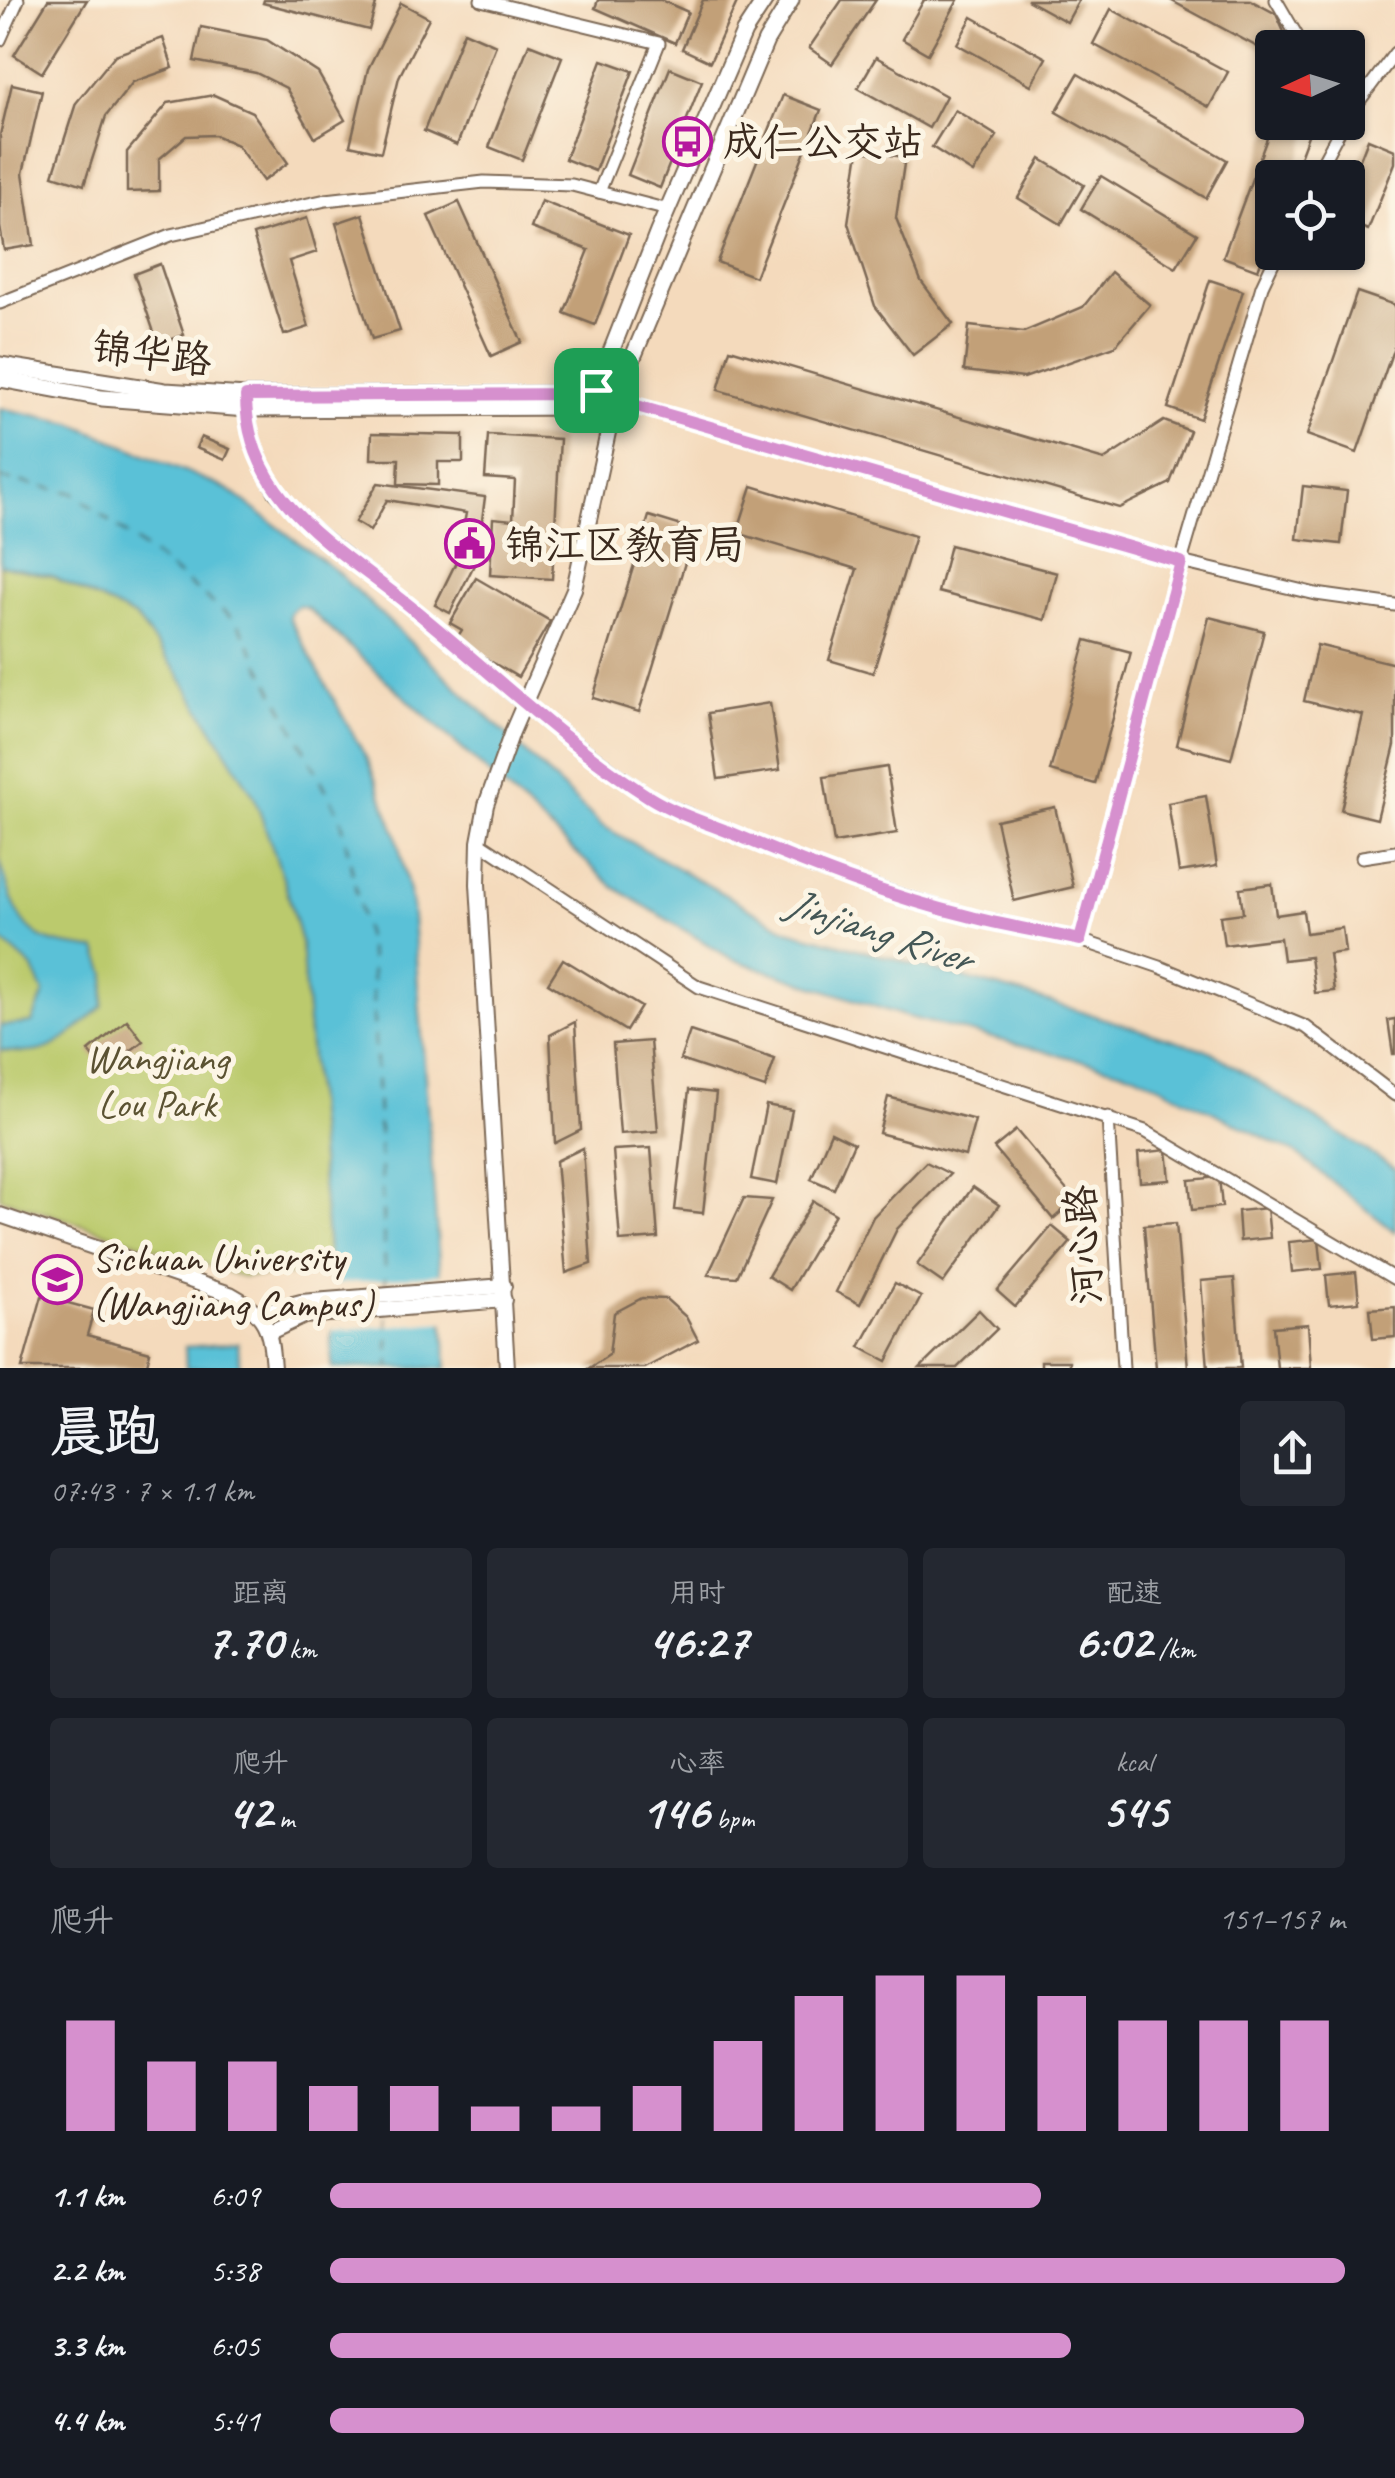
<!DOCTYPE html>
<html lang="zh">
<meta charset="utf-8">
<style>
body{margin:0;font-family:Caveat,"LXGW WenKai TC",sans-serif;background:#242831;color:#f1f3f6;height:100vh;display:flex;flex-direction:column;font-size:38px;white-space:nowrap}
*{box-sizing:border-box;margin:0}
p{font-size:32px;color:#9ea1a6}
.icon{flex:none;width:55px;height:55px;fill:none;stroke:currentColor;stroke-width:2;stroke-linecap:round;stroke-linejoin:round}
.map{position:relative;height:1368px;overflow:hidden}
.sheet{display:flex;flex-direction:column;background:#171b24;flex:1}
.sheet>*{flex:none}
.needle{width:65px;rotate:266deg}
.tools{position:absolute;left:1255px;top:30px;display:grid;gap:20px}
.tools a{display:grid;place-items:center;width:110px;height:110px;border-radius:10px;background:#171b24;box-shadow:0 2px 8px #0004;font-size:50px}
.pin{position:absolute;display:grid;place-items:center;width:85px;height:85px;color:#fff;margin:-42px;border-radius:20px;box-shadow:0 5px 15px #0006}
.round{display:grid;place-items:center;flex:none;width:105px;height:105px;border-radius:10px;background:#242831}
.headline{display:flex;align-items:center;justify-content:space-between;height:170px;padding:0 50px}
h1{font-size:55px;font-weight:700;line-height:75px}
.metrics{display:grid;grid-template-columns:repeat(3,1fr);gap:15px;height:170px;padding:10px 50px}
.metrics div{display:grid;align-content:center;border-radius:10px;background:#242831;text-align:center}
.metrics b{font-size:50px;font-weight:700}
.metrics small{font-size:28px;font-weight:400}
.metrics p{font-size:28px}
.chart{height:280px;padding:20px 50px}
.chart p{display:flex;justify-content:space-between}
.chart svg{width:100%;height:180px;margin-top:10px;stroke:#d690ce;stroke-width:6}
ul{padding:0 50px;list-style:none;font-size:32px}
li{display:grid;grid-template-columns:160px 120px 1fr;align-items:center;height:75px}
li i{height:25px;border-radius:12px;background:#d690ce}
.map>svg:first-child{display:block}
.green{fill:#bbca6d;stroke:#7b7a46;stroke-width:2.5}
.water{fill:#5ac1d7;stroke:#4a767a;stroke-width:2.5}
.pier{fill:#f4dabc}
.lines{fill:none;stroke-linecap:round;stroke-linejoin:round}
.ferry{stroke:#445756;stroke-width:2.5;stroke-dasharray:12 10;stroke-linecap:butt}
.building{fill:#c2a078}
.minor-casing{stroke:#7c6855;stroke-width:15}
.tertiary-casing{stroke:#7c6855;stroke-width:18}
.secondary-casing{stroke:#7c6855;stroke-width:19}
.minor{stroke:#fff;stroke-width:11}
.tertiary{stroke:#fff;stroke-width:14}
.secondary{stroke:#fff;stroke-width:15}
.route-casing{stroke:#fff;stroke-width:20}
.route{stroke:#d690ce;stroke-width:12}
.labels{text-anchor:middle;stroke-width:10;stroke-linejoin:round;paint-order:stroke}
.poi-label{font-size:40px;fill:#3b2a1e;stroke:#fcf5e5;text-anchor:start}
.street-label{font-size:40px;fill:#3b2a1e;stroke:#fcf5e5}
.park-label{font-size:40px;fill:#5b5232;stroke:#fcf5e5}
.water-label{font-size:42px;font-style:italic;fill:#445756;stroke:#fcf5e5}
</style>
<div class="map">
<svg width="1395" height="1368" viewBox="0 0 1395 1368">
<rect width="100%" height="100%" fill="#fcf5e5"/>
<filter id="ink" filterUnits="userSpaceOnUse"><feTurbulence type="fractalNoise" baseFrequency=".01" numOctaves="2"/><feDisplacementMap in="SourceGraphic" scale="20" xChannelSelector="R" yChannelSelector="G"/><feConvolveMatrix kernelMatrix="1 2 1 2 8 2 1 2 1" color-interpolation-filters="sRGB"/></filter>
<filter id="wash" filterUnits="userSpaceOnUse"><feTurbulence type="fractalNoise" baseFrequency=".0048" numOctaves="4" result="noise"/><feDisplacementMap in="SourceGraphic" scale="40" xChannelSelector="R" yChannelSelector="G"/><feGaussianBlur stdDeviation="2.25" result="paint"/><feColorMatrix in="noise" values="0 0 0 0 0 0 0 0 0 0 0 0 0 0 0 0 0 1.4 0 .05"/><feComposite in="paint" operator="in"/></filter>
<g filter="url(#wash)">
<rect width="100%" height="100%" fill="#f4dabc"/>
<path class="green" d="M0,565L51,576L136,618L178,673L255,796L284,880L301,942L330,1273L243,1277L0,1198Z"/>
<g class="water">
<path d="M0,408L72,423L229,490L335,570L601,825L788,930L1023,994L1210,1051L1395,1169V1232L1297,1154L1136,1074L904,1016L732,959L614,887L307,608L298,606L290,613L289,618L368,761L396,834L412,905L447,1368H332L330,1273L301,942L284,880L254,796L178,673L136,618L51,576L0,565Z"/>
<path d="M0,861C9,890 16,929 49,941C63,946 82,947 97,950L106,974L103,1006C66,1038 52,1060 0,1050V1026L32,1023L44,993L32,967L0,939Z"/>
<path d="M238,1343L240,1368H186L185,1347Z"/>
</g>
<path class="pier" d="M445,1273L449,1322L326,1331L325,1285Z"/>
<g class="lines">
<g class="ferry">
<path d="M0,478L74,493L238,623L341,818L371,962L386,1288"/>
<path d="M387,1316L390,1368"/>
</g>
</g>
<g id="blocks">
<g class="building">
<path d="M48,0H87L42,73L14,55Z"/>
<path d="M264,0H361L376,4L369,30L263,3Z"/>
<path d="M598,0H661L688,12L675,43L595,8Z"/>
<path d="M703,0H738L710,62L682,49Z"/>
<path d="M842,0H876L832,64L809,48Z"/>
<path d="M924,0H958L928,54L902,39Z"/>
<path d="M1027,0H1079L1067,22Z"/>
<path d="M1170,0H1250L1276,14L1291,48H1272V73L1261,49Z"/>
<path d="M401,3L429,18L399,77L381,152L350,145L368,69Z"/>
<path d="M1111,9L1228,72L1209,107L1093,44Z"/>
<path d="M972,17L1046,58L1031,85L957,44Z"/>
<path d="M201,27L267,40L318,73L345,120L315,138L286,88L256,73L194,61Z"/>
<path d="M464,31L496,45L457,145L424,131Z"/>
<path d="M163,38L173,68L133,82L106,116L84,185L53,175L76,103L115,55Z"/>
<path d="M529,44L562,57L522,160L489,147Z"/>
<path d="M876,57L946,96L929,128L858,88Z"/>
<path d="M602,60L633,71L595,171L565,159Z"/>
<path d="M670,68L702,81L660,188L628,175Z"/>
<path d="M1078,74L1227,160L1206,198L1056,112Z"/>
<path d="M12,84L42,91L23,173L34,245L4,250L0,227V135Z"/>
<path d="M214,95L252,112L288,163L263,181L237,145L215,135L186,136L159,159V191L127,192V152L168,103Z"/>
<path d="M783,95L821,110L755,277L717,262Z"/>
<path d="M955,110L997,136L973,173L932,147Z"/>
<path d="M1273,122H1313L1292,178H1272V231L1258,270L1223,257Z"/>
<path d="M1368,139L1395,150V163L1368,230L1348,222V190Z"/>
<path d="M859,151L905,157L896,218L921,281L953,324L913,355L875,306L848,223Z"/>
<path d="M1041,159L1084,185L1061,224L1018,198Z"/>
<path d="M1101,176L1197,234L1176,268L1081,209Z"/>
<path d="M541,201L629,235L595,325L564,313L589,250L531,228Z"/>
<path d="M459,202L522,342L491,356L428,216Z"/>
<path d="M363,214L400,331L372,339L336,223Z"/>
<path d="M307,218L317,252L289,261L309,327L284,335L253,235Z"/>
<path d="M160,264L184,335L158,344L134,274Z"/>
<path d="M1111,272L1150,305L1115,346L1024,378L964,371L969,326L1024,332L1083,307Z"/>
<path d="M1210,280L1243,291L1200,419L1168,408Z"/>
<path d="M1357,292L1395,305V344L1357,453L1307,435Z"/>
<path d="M730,349L1104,460L1164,421L1190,431L1170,483L1119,508L718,390Z"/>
<path d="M372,433L463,435V462H438V485L398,484L399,459H371Z"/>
<path d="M488,435L560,439L552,579L490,575L493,518L513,520L515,480L485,478Z"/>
<path d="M201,437L230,449L225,460L196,448Z"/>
<path d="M378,483L485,497L477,559L450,613L435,605L458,558L466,513L387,500L370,531L355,522Z"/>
<path d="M752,486L915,536L873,673L829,660L857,569L737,533Z"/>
<path d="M1303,486L1347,491L1341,544L1297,539Z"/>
<path d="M649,516L695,530L639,712L593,698Z"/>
<path d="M950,545L1057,573L1045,620L938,592Z"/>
<path d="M476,578L550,621L518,677L455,641L462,630L450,623Z"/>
<path d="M1209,617L1264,631L1231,759L1177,745Z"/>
<path d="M1086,640L1131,652L1095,784L1050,771Z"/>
<path d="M1317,645L1395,664V745L1377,819L1341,810L1363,715L1304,701Z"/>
<path d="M770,703L780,770L718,779L708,713Z"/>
<path d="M887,767L897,833L834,843L824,777Z"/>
<path d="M1206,796L1217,866L1179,872L1168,803Z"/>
<path d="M1055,807L1073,887L1014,901L996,820Z"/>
<path d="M1272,884L1276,915L1303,911L1306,933L1342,928L1345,952L1329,954L1334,991L1315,993L1310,957L1283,960L1280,938L1224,945L1220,916L1243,913L1240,888Z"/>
<path d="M563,959L641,1007L626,1031L548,983Z"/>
<path d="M1395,1019V1054H1393L1388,1020Z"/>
<path d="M127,1020L143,1041L105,1071L89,1051Z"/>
<path d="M575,1022L581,1130L555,1143L550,1035Z"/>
<path d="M690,1031L775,1059L765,1088L680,1060Z"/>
<path d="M650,1041L658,1131L620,1134L613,1044Z"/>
<path d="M689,1090L716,1093L703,1213L675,1210Z"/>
<path d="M888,1097L975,1120L965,1156L879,1133Z"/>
<path d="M766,1105L792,1110L777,1184L751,1179Z"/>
<path d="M1016,1130L1075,1200L1053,1219L994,1148Z"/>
<path d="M831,1132L854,1143L834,1189L811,1179Z"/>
<path d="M583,1148L591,1264L566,1273L556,1161Z"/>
<path d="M651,1148L658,1238L620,1241L613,1150Z"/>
<path d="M1167,1150L1170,1180L1140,1182L1138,1153Z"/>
<path d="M926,1162L950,1174L897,1229L860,1304L836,1292L873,1217Z"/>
<path d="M1219,1177L1222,1207L1192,1210L1189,1180Z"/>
<path d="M973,1187L999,1205L943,1283L917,1265Z"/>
<path d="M744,1198L772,1200L737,1277L708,1275Z"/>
<path d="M813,1201L835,1214L790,1290L768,1276Z"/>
<path d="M1267,1208L1270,1238L1240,1241L1238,1211Z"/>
<path d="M1176,1223L1188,1368H1156L1144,1225Z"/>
<path d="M1052,1226L1071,1242L1015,1307L997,1291Z"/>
<path d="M1319,1239L1322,1269L1292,1272L1289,1242Z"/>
<path d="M1356,1272L1359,1302L1329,1305L1326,1275Z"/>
<path d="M1234,1278L1241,1368H1208L1201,1281Z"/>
<path d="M895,1283L921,1297L887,1361L860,1347Z"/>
<path d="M42,1296L94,1310L87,1335L150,1352L146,1368H22Z"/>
<path d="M642,1298L666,1299L686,1317L698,1340L645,1368H589L609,1355L614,1313Z"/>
<path d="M1395,1307V1337L1373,1339L1370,1309Z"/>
<path d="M979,1310L997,1329L957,1368H920Z"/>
<path d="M1308,1324L1311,1368H1277L1273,1327Z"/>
<rect x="1041" y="1361" width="28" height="7"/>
</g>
</g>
</g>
<g filter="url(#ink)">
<use href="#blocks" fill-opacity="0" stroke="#7c6855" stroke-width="2.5"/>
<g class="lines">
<defs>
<g id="minor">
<path d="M481,0L659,43L599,192"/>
<path d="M1276,0L1304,48"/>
<path d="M0,40L18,0"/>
<path d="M1348,116L1395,53"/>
<path d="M1314,178L1344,122"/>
<path d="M0,303L171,235L326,200L484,182L572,185L668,210"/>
<path d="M596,390L615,400L1181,562L1316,594L1395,605"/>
<path d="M247,405L251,433L262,466L275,493L298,516L419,613L524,705L652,799L814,868L967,916L1080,940L1160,967L1306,1027L1395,1095"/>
<path d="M479,842L699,987L1145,1131L1395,1279"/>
<path d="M1362,857L1395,852"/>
<path d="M1080,940L1181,562L1262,286L1278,252"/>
<path d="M1108,1117L1123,1368"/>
</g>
<g id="tertiary">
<path d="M0,1215L230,1294C267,1314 270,1328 273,1368"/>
<path d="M259,1313L301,1302L504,1286"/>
<path d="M270,1332L304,1316L504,1300"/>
<path d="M507,1368L478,884L479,842L486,805L512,732L574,589L615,400"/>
</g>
<g id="secondary">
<path d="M0,365L165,391L247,396L580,394L596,390L658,232L744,32L765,0"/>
<path d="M0,379L102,398L247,409L584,407L615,400L766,41L791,0"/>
</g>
</defs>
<use href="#minor" class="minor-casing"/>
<use href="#tertiary" class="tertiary-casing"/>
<use href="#secondary" class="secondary-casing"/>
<use href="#minor" class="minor"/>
<use href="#tertiary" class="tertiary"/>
<use href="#secondary" class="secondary"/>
</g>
</g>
<g class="lines" filter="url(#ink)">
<defs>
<path id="route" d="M596,390L616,400L1181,562L1080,940C1043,932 1005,926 968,916C890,897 813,867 739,836C710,824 676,814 649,797C561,741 487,668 406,603C335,546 246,499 246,396L580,394Z"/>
</defs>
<use href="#route" class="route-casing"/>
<use href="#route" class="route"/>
</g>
<defs>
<symbol id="bus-ring" viewBox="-11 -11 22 22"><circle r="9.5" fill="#fcf5e5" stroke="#b5179e" stroke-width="1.5"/><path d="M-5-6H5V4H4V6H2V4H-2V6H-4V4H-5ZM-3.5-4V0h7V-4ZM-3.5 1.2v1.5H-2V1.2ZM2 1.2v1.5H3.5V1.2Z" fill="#b5179e"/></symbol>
<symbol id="civic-ring" viewBox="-11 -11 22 22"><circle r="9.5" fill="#fcf5e5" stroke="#b5179e" stroke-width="1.5"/><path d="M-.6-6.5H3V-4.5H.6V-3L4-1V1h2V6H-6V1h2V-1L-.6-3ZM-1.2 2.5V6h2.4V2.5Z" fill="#b5179e"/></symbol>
<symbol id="university-ring" viewBox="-11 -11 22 22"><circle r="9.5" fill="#fcf5e5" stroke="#b5179e" stroke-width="1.5"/><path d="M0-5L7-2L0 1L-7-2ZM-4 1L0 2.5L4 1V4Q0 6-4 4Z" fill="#b5179e"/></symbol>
</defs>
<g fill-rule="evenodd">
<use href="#bus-ring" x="660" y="114" width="55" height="55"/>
<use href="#civic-ring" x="442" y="516" width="55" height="55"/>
<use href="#university-ring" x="30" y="1252" width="55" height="55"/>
</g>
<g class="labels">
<g class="poi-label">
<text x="723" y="155">成仁公交站</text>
<text x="505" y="558">锦江区教育局</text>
<text x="92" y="1271">Sichuan University<tspan x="92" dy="46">(Wangjiang Campus)</tspan></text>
</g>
<g class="street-label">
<text transform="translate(152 353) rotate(7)" y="14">锦华路</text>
<text transform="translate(1083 1245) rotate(-94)" y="14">河心路</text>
</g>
<g class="park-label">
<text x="157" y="1071">Wangjiang<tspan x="157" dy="46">Lou Park</tspan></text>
</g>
<g class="water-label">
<text transform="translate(879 929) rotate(18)" y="15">Jinjiang River</text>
</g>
</g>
</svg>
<div class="tools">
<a><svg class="needle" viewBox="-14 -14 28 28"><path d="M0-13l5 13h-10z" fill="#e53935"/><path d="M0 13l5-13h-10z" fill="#9ea1a6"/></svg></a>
<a><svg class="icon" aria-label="locate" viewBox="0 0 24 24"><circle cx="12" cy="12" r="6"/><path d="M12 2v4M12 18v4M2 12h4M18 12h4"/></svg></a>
</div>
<div class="pin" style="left:596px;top:390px;background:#1e9e55"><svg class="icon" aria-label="arrive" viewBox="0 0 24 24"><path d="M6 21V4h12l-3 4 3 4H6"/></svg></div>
</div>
<section class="sheet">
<div class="headline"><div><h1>晨跑</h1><p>07:43 · 7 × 1.1 km</p></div><a class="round"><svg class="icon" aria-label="share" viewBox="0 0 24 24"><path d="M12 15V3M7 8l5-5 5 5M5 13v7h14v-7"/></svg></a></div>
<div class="metrics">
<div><p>距离</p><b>7.70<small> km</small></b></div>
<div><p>用时</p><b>46:27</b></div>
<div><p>配速</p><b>6:02<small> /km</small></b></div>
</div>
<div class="metrics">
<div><p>爬升</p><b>42<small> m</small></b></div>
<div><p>心率</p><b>146<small> bpm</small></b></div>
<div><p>kcal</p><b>545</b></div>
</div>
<div class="chart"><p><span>爬升</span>151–157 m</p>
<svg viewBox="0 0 160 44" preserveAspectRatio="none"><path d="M5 44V17M15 44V27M25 44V27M35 44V33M45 44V33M55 44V38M65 44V38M75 44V33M85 44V22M95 44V11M105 44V6M115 44V6M125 44V11M135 44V17M145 44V17M155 44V17"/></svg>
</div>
<ul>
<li><b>1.1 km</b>6:09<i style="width:70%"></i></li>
<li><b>2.2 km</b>5:38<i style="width:100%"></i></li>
<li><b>3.3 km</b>6:05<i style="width:73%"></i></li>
<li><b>4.4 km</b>5:41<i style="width:96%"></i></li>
</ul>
</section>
